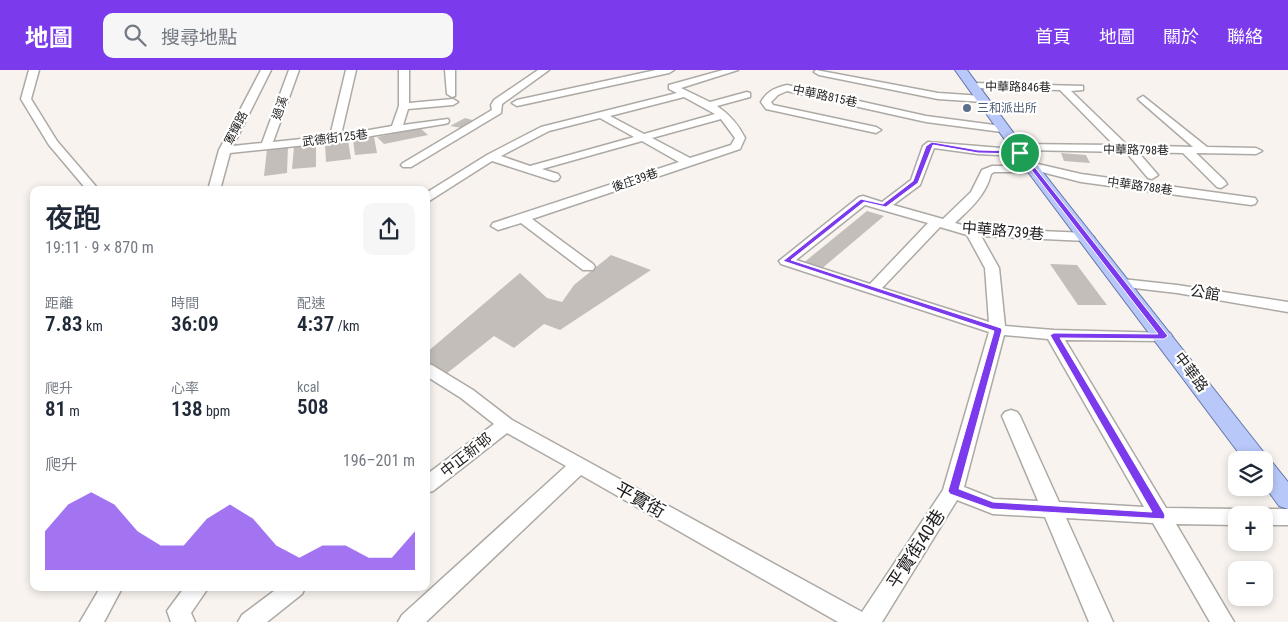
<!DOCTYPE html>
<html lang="zh-TW">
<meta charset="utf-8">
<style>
body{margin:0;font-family:"Roboto Condensed","Noto Sans TC",sans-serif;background:#f6f6f7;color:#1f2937;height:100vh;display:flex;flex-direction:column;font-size:19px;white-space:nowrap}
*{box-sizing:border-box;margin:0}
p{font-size:16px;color:#747a83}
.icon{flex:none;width:28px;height:28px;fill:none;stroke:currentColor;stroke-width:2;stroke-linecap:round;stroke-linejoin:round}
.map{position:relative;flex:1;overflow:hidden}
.details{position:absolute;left:30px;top:116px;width:400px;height:405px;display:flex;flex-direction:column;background:#fff;border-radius:10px;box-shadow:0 2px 8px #0003}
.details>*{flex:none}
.buttons{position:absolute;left:1228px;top:381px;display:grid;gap:10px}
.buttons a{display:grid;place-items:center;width:45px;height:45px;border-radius:10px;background:#fff;box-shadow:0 2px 8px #0003;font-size:25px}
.pin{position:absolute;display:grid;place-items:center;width:42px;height:42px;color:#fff;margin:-21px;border:2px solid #fff;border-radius:50%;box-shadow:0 1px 5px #0007}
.round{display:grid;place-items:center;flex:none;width:52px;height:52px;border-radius:10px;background:#f6f6f7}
.overview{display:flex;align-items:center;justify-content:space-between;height:85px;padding:0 15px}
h1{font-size:28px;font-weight:600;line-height:38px}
.figures{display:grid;grid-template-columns:repeat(3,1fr);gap:8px;height:85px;padding:5px 15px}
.figures div{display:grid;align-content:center}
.figures b{font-size:21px;font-weight:600}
.figures small{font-size:14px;font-weight:400}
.figures p{font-size:14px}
.chart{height:140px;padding:10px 15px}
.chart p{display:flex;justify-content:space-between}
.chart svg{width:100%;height:90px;margin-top:5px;fill:#7c3aed;opacity:.7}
header{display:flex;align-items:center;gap:30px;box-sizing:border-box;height:70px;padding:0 25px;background:#7c3aed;color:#fff}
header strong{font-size:24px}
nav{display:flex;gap:28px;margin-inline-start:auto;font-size:18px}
.search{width:350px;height:45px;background:#f6f6f7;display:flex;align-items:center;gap:12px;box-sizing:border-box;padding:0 18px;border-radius:10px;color:#747a83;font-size:19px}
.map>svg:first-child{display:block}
.building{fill:#c3beb9}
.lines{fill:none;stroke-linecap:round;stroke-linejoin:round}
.minor-casing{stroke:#ada9a4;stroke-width:3}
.major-casing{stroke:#6475aa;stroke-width:2}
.minor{fill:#fff;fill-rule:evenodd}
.major{fill:#b8c8f9;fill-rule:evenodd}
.route{fill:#7c3aed;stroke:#fff;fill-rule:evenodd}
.service-dot{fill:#5c6f8a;stroke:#fff;stroke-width:2}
.labels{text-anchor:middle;stroke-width:4.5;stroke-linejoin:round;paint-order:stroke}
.far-street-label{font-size:12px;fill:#211f1e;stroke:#fff}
.far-service-label{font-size:12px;fill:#4e5e75;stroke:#fff;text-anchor:start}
.street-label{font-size:15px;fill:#211f1e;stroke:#fff}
.near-street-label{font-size:18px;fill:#211f1e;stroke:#fff}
</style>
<header>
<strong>地圖</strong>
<div class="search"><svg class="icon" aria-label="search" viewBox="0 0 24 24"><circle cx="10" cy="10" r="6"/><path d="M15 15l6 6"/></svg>搜尋地點</div>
<nav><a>首頁</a><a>地圖</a><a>關於</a><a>聯絡</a></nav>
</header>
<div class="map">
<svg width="1288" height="552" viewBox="0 0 1288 552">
<rect width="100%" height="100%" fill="#f8f3ee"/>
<g class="building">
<path d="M465,48L476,51L462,58L450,56Z"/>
<path d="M420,58L428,65L384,74L377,67Z"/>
<path d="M374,67L377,83L355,85L353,70Z"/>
<path d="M348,70L351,89L326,92L325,73Z"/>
<path d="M316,74V97L292,99L294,77Z"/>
<path d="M288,76L287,103L264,106L267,79Z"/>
<path d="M1061,83L1086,85L1090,93L1064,91Z"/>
<path d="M867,141L884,146L820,200L802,194Z"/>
<path d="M611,185L651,200L560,260L544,254L514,278L494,266L446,304L426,291V283L520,203L547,228L562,232L574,215Z"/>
<path d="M1050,194L1077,195L1107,235H1078Z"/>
</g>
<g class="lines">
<defs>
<g id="minor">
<path d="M29,0H39L31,29L57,71L99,120H87L49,75L21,29Z"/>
<path d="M261,0H271L233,76L262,73L289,0H299L273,72L330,66L346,0H356L341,65L392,56L399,36V0H409V33L453,29L458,32L453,35L408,39L403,55L448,49L449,51L448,53L444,54L335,72L230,83L220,120H208L219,80Z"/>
<path d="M445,0H455V26L452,27L447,24Z"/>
<path d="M538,0H549L502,34L501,43L411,97H403L401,95L403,93L492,40L491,35L494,30Z"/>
<path d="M656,0H674L669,3L517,36L512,33L517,30Z"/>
<path d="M723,0H738L681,18L710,32L747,22L750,23V27L717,36C730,45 738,54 745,68L740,79L532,149L593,194L595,197L593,200H583L521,153L498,160L491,156L493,153L679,92L642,71L542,99L558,104L560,107L558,110L554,111L492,91L426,133V123L487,85L541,57L677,23L669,19V15ZM684,27L715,44L644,64L610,46ZM600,48L634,67L530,96L501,86L549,61ZM721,49L735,68L731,75L690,88L652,68Z"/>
<path d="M816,0L938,23L983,26L988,29L983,32L938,29L819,5L814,2Z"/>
<path d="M973,13L1083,16V20L1071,21L1127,75L1193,77L1140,31L1138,29L1143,26L1207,77L1256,78L1262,81L1256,84L1196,83L1225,111L1227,114L1221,118L1217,117L1183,83L1138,82L1158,105L1152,109L1148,108L1126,82L1023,80L1026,83L1020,86L978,84L934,78L920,115L893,135L943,149L971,122L982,100L992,96H1024L1025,93L1029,92L1081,104L1255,128L1257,131L1255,134L1251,135L1081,112L1038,101L1033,102H994L991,104C986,125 970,139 955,153L973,158L1087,163L1094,167L1087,171L981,166L999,198L1005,256L1054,260L1170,263L1172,266L1170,269L1164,271L1065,270L1166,438L1236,439L1243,442L1245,445H1236V455L1176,454L1234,552H1210L1153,453L1066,448L1113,552H1089L1045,447L993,444L957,430L882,552H838L581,405L426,552H398L402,545L566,396L507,363L433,421L426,423V405L494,354L461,328L426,306V294L432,295L473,320L512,350L862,542L943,420L989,262L781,194L779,191L859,127L863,126L882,132L911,110L923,76L928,72L1013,79L1011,77L1013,75L1017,74L1114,75L1060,20L970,18L968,16ZM865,135L928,153L870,214L796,190ZM940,157L967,165L985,198L989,252L882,218ZM1004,265L1048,269L1144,437L1059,432L1020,346L1017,342L1011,340L1005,342L1002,346L1038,431L994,429L964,417Z"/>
<path d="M787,15L926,46L1002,56L1007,59L1002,62L926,52L787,21L778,25L771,32L773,35L876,57L881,60L876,63L766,39L761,32C767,21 775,18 787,15Z"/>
<path d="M1122,209L1177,215L1288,232V242L1177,223L1117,216L1115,213L1117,210Z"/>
<path d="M1264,439H1288V455H1264V445H1255L1257,442Z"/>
<path d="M100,518H122L104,552H80Z"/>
<path d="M184,518H208L191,543L195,552H171L167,541Z"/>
<path d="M278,518H305L302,524L267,552H238L242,545Z"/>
</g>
<path id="major" d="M955,0H967L1038,96L1265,384L1268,391L1272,392L1288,412V439L1279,436L1264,415V390H1244L1028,102Z"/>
</defs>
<use href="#minor" class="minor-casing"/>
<use href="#major" class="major-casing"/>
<use href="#minor" class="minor"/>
<use href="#major" class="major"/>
</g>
<path class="route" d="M932,72L978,80L1022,81L1168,266L1164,269L1060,268L1164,443L1165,446L1164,449L992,439L950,424L948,421L994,261L783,191L861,129L883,134L913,111L926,76ZM933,75L978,83L1019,84L1158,264L1054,263L1050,265L1152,442L993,432L959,419L1002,260L1001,258L791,190L864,132L886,137L918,113Z"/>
<circle class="service-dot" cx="967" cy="38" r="5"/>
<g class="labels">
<g class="far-street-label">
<text transform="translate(1018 17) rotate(1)" y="4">中華路846巷</text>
<text transform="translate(825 26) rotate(12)" y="4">中華路815巷</text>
<text transform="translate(280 38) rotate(-70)" y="4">過溪</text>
<text transform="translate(236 58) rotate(-63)" y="4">軍輝路</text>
<text transform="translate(335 68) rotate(-7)" y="4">武德街125巷</text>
<text transform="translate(1136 80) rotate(1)" y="4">中華路798巷</text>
<text transform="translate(635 110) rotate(-19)" y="4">後庄39巷</text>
<text transform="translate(1140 116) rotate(8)" y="4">中華路788巷</text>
</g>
<g class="far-service-label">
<text x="977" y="42">三和派出所</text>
</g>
<g class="street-label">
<text transform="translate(1003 161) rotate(5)" y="5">中華路739巷</text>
<text transform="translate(1205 223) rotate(9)" y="5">公館</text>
<text transform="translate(1191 302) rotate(53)" y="5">中華路</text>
<text transform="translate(466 385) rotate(-38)" y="5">中正新邨</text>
</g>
<g class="near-street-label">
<text transform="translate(640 430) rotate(29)" y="6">平實街</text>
<text transform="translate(916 479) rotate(-57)" y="6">平實街40巷</text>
</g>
</g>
</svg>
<div class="buttons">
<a><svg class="icon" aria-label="layers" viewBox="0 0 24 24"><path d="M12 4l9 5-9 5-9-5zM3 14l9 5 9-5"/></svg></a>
<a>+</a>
<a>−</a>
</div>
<div class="pin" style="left:1020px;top:83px;background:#1e9e55"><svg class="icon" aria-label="arrive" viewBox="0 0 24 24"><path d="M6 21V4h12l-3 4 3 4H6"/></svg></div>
<section class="details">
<div class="overview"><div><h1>夜跑</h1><p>19:11 · 9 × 870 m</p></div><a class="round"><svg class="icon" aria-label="share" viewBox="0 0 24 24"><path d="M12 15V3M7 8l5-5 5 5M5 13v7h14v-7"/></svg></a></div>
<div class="figures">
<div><p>距離</p><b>7.83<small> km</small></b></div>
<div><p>時間</p><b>36:09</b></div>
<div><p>配速</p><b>4:37<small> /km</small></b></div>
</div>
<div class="figures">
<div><p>爬升</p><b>81<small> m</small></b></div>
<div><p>心率</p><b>138<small> bpm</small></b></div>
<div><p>kcal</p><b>508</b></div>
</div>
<div class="chart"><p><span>爬升</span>196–201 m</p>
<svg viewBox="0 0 160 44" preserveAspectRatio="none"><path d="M0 44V25L10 12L20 6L30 12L40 25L50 32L60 32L70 19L80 12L90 19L100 32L110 38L120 32L130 32L140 38L150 38L160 25V44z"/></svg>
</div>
</section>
</div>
